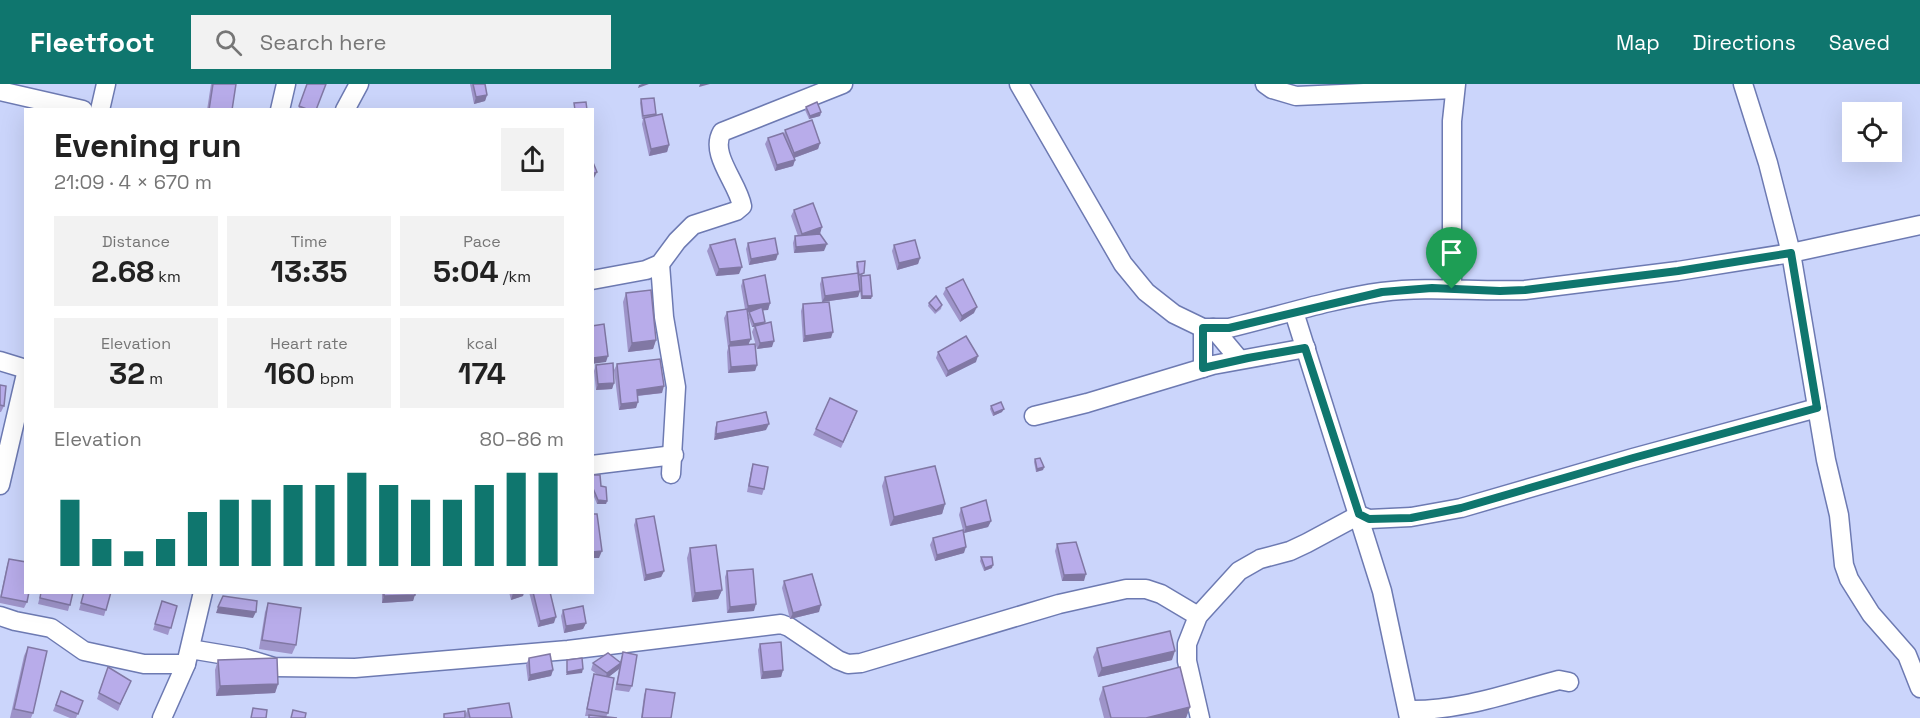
<!DOCTYPE html>
<meta charset="utf-8">
<style>
body{margin:0;font-family:"Space Grotesk",sans-serif;background:#f2f2f2;color:#222;height:100vh;display:flex;flex-direction:column;font-size:22px;white-space:nowrap}
*{box-sizing:border-box;margin:0}
p{font-size:20px;color:#767676}
.icon{flex:none;width:33px;height:33px;fill:none;stroke:currentColor;stroke-width:2;stroke-linecap:round;stroke-linejoin:round}
.map{position:relative;flex:1;overflow:hidden}
.side{position:absolute;left:24px;top:24px;width:570px;height:486px;display:flex;flex-direction:column;background:#fff;border-radius:0px;box-shadow:0 6px 24px #0002}
.side>*{flex:none}
.fabs{position:absolute;left:1842px;top:18px;display:grid;gap:12px}
.fabs a{display:grid;place-items:center;width:60px;height:60px;border-radius:0px;background:#fff;box-shadow:0 6px 24px #0002;font-size:30px}
.pin{position:absolute;display:grid;place-items:center;width:51px;height:51px;color:#fff;margin:-62px -26px;border-radius:50% 50% 50% 0;rotate:-45deg;box-shadow:0 0 6px #0007}
.pin .icon{rotate:45deg}
.round{display:grid;place-items:center;flex:none;width:63px;height:63px;border-radius:0px;background:#f2f2f2}
.head{display:flex;align-items:center;justify-content:space-between;height:102px;padding:0 30px}
h1{font-size:33px;font-weight:700;line-height:45px}
.metrics{display:grid;grid-template-columns:repeat(3,1fr);gap:9px;height:102px;padding:6px 30px}
.metrics div{display:grid;align-content:center;border-radius:0px;background:#f2f2f2;text-align:center}
.metrics b{font-size:30px;font-weight:700}
.metrics small{font-size:16px;font-weight:400}
.metrics p{font-size:16px}
.chart{height:168px;padding:12px 30px}
.chart p{display:flex;justify-content:space-between}
.chart svg{width:100%;height:108px;margin-top:6px;stroke:#0f766e;stroke-width:6}
header{display:flex;align-items:center;gap:36px;box-sizing:border-box;height:84px;padding:0 30px;background:#0f766e;color:#fff}
header strong{font-size:28px}
nav{display:flex;gap:33px;margin-inline-start:auto;font-size:21px}
.search{width:420px;height:54px;background:#f2f2f2;display:flex;align-items:center;gap:15px;box-sizing:border-box;padding:0 21px;border-radius:0px;color:#767676;font-size:22px}
.map>svg:first-child{display:block}
.lines{fill:none;stroke-linecap:round;stroke-linejoin:round}
.street-casing{stroke:#6d7ab2;stroke-width:21}
.street{stroke:#fff;stroke-width:18}
.wall{fill:#9e94c9}
.shaded-wall{fill:#8178a4}
.building{fill:#b8acea;stroke:#8178a4;stroke-width:1.5}
.route-casing{stroke:#fff;stroke-width:12}
.route{stroke:#0f766e;stroke-width:8}
</style>
<header>
<strong>Fleetfoot</strong>
<div class="search"><svg class="icon" aria-label="search" viewBox="0 0 24 24"><circle cx="10" cy="10" r="6"/><path d="M15 15l6 6"/></svg>Search here</div>
<nav><a>Map</a><a>Directions</a><a>Saved</a></nav>
</header>
<div class="map">
<svg width="1920" height="634" viewBox="0 0 1920 634">
<rect width="100%" height="100%" fill="#cbd5fb"/>
<g class="lines">
<defs>
<g id="street">
<path d="M1019,0L1123,180L1146,208L1174,230L1203,244H1229C1279,232 1331,215 1382,208C1430,202 1477,208 1525,206L1678,187L1791,169L1920,141"/>
<path d="M1265,0L1272,5L1296,12L1454,5"/>
<path d="M1743,0L1768,79L1791,169L1826,376L1839,431L1844,481L1849,495L1871,530L1907,571L1920,604"/>
<path d="M0,7L83,26"/>
<path d="M100,26L106,0"/>
<path d="M280,26L286,0"/>
<path d="M345,26L359,0"/>
<path d="M660,180L664,233L676,303L671,390"/>
<path d="M592,196L646,186L660,180L677,157L693,141L736,127L742,122C738,99 709,70 722,48L843,0"/>
<path d="M1452,205V37L1456,0"/>
<path d="M1294,228L1382,507L1409,634"/>
<path d="M1213,244L1239,275"/>
<path d="M0,277L26,285"/>
<path d="M1203,284V244"/>
<path d="M1034,332L1087,319L1213,281L1306,264"/>
<path d="M592,381L674,371"/>
<path d="M0,401L26,290"/>
<path d="M0,532L15,537L51,544L84,567L144,580H186"/>
<path d="M190,565L244,574L274,583L355,584L568,566L781,540L789,543L838,576L848,580L861,579L1059,520L1126,505H1146L1161,510L1198,532"/>
<path d="M1408,626C1460,627 1510,609 1559,596L1569,598"/>
<path d="M162,634L186,580L203,508"/>
<path d="M1200,634L1187,577V560L1198,532L1239,487L1260,475L1290,467L1307,459L1359,431L1369,435L1411,433L1461,424L1633,374L1817,324"/>
</g>
</defs>
<use href="#street" class="street-casing"/>
<use href="#street" class="street"/>
</g>
<g class="wall">
<path d="M211,0H236L232,26H207Z"/>
<path d="M307,0L316,26H298Z"/>
<path d="M470,0H485L487,11L485,17L474,20Z"/>
<path d="M641,15L656,30L669,61L667,68L649,72L642,40L643,35H642L640,19Z"/>
<path d="M806,23L821,28L820,32L809,35L805,26Z"/>
<path d="M785,46L820,59L818,65L794,74L795,76L793,82L775,87L765,60L768,54L784,50Z"/>
<path d="M794,126L820,150H817L824,167L794,169L793,159L795,152H798L791,132Z"/>
<path d="M748,159L776,176L749,181L746,165Z"/>
<path d="M710,161L739,190L716,192L707,167Z"/>
<path d="M894,161L920,174L918,180L897,186L892,167Z"/>
<path d="M857,178L872,212L871,215H861L860,207L858,213L822,218L820,200L822,194L857,189L856,182Z"/>
<path d="M743,196L770,219L768,226H762L764,240L772,263L757,265L752,248L754,243H752L748,231L749,228L751,227L747,228L749,260L757,281L755,287L728,289L727,268L728,264L724,234L727,228L745,225L741,202Z"/>
<path d="M946,204L974,229L960,238L943,210Z"/>
<path d="M626,209L656,256L653,265L628,268L623,218Z"/>
<path d="M929,219L942,221L941,225L935,230L928,222Z"/>
<path d="M803,220L831,254L803,258L801,227Z"/>
<path d="M938,268L976,278L946,293L936,274Z"/>
<path d="M617,280L662,309L638,312L636,324L619,326L614,286Z"/>
<path d="M596,281L614,299L612,305L596,306L594,287Z"/>
<path d="M0,301L4,322L1,328H0Z"/>
<path d="M991,322L1002,328L993,332L990,325Z"/>
<path d="M855,333L841,364L813,351L816,345Z"/>
<path d="M717,338L766,346L714,356L715,344Z"/>
<path d="M1035,375L1044,383L1043,386L1036,388L1034,378Z"/>
<path d="M753,380L764,405L762,411L747,408L751,386Z"/>
<path d="M592,391L601,402L607,417L606,420H597L592,408Z"/>
<path d="M885,393L945,420L942,430L890,442L882,402Z"/>
<path d="M961,424L991,437L988,443L964,449V469L935,477L930,461L933,454L963,446L959,431Z"/>
<path d="M636,435L664,487L661,493L644,497L634,441Z"/>
<path d="M1057,460L1084,497H1062L1055,467Z"/>
<path d="M690,464L722,506L718,515L692,518L687,474Z"/>
<path d="M981,473L992,484L984,487L980,477Z"/>
<path d="M9,475L27,518L24,524L0,519V514L7,481Z"/>
<path d="M727,487L754,527L727,529L725,493Z"/>
<path d="M784,497L819,528L790,535L782,504Z"/>
<path d="M41,508H73L68,527L38,520Z"/>
<path d="M84,508H111L104,532L79,526Z"/>
<path d="M382,508H415L413,517L382,519Z"/>
<path d="M509,508H524L523,512L511,516Z"/>
<path d="M529,508H550L554,539L538,543Z"/>
<path d="M162,517L177,522L168,551L153,546Z"/>
<path d="M268,519L296,561L292,570L259,565L265,528Z"/>
<path d="M563,526L586,539L583,545L564,549L561,532Z"/>
<path d="M760,560L783,586L781,593L761,595L758,566Z"/>
<path d="M28,563L33,629L31,634H10L24,572Z"/>
<path d="M1097,564L1172,576L1098,593L1093,573Z"/>
<path d="M623,568L632,602L629,608L615,606L619,585L608,593V629L606,633L617,634H588L589,632H585L592,597L594,590L598,591L591,586L593,579L620,578Z"/>
<path d="M529,574L553,586L551,592L528,597L526,581Z"/>
<path d="M218,576L278,600L275,609L216,612L215,586Z"/>
<path d="M108,583L128,603L118,627L97,615Z"/>
<path d="M1103,603L1190,623L1186,634H1104L1099,615Z"/>
<path d="M646,605L671,634H641L644,611Z"/>
<path d="M61,607L83,617L76,634H70L53,627Z"/>
<path d="M468,625L512,634H466L465,631Z"/>
</g>
<g class="shaded-wall">
<path d="M642,0H649L638,4L639,1Z"/>
<path d="M700,0H710L699,3Z"/>
<path d="M487,11L485,17L474,20L476,13Z"/>
<path d="M821,28L820,32L809,35L810,32Z"/>
<path d="M820,59L818,65L791,75L794,69Z"/>
<path d="M669,61L667,68L649,72L651,65Z"/>
<path d="M795,76L793,82L775,87L777,81Z"/>
<path d="M597,88L594,94L592,95V90Z"/>
<path d="M822,143L820,150L800,157L802,150Z"/>
<path d="M827,160L824,167L794,169L796,163Z"/>
<path d="M778,170L776,176L749,181L751,175Z"/>
<path d="M920,174L918,180L897,186L899,179Z"/>
<path d="M742,183L739,190L716,192L719,185Z"/>
<path d="M860,207L858,213L822,218L825,212Z"/>
<path d="M862,212H872L871,215H861Z"/>
<path d="M770,219L768,226L746,228L748,222Z"/>
<path d="M977,223L974,229L960,238L962,232Z"/>
<path d="M765,238L764,241L752,243L754,240Z"/>
<path d="M833,248L831,254L803,258L805,252Z"/>
<path d="M751,255L748,261L729,262L728,264L730,258Z"/>
<path d="M656,256L653,265L628,268L632,259Z"/>
<path d="M774,257L772,263L757,265L760,259Z"/>
<path d="M608,272L606,278L592,280L593,274Z"/>
<path d="M978,272L976,278L946,293L948,287Z"/>
<path d="M757,281L755,287L728,289L731,283Z"/>
<path d="M614,299L612,305L596,306L598,300Z"/>
<path d="M664,302L662,309L635,312L637,306Z"/>
<path d="M638,318L636,324L619,326L621,320Z"/>
<path d="M1004,325L1002,328L993,332L994,329Z"/>
<path d="M769,340L766,346L714,356L716,350Z"/>
<path d="M1044,383L1043,386L1036,388L1037,385Z"/>
<path d="M598,416L607,417L606,420H597Z"/>
<path d="M945,420L942,430L890,442L894,433Z"/>
<path d="M991,437L988,443L964,449L966,443Z"/>
<path d="M966,463L964,469L935,477L937,471Z"/>
<path d="M602,467L599,474H592V468Z"/>
<path d="M993,481L992,484L984,487L985,484Z"/>
<path d="M664,487L661,493L644,497L646,491Z"/>
<path d="M1086,490L1084,497H1062L1064,491Z"/>
<path d="M722,506L718,515L692,518L695,509Z"/>
<path d="M516,508H524L523,512L511,516L513,509Z"/>
<path d="M415,511L413,517L382,519L384,512Z"/>
<path d="M756,520L754,527L727,529L730,523Z"/>
<path d="M821,521L819,528L790,535L793,529Z"/>
<path d="M218,523L256,528L253,534L216,529Z"/>
<path d="M556,533L554,539L538,543L540,537Z"/>
<path d="M586,539L583,545L564,549L566,542Z"/>
<path d="M1175,567L1172,576L1098,593L1102,584Z"/>
<path d="M621,579L619,585L605,596L607,589Z"/>
<path d="M583,585L582,589L566,591L567,588Z"/>
<path d="M553,586L551,592L528,597L530,591Z"/>
<path d="M783,586L781,593L761,595L763,588Z"/>
<path d="M278,600L275,609L216,612L220,602Z"/>
<path d="M1190,623L1186,634H1146Z"/>
</g>
<g class="building">
<path d="M213,0H236L232,26H209Z"/>
<path d="M307,0H326L316,26H309L299,22Z"/>
<path d="M473,0H485L487,11L476,13Z"/>
<path d="M654,14L656,30L643,32L641,15Z"/>
<path d="M586,18L587,26H575L574,19Z"/>
<path d="M817,18L821,28L810,32L806,23Z"/>
<path d="M662,30L669,61L651,65L644,34Z"/>
<path d="M812,36L820,59L794,69L785,46Z"/>
<path d="M783,49L795,76L777,81L768,54Z"/>
<path d="M592,76L597,88L592,90Z"/>
<path d="M813,119L822,143L802,150L794,126Z"/>
<path d="M820,150L827,160L796,163L795,152Z"/>
<path d="M775,154L778,170L751,175L748,159Z"/>
<path d="M735,155L742,183L719,185L710,161Z"/>
<path d="M915,156L920,174L899,179L894,161Z"/>
<path d="M865,177L864,189L859,191L857,178Z"/>
<path d="M858,189L860,207L825,212L822,194Z"/>
<path d="M765,191L770,219L748,222L743,196Z"/>
<path d="M870,191L872,212H862L861,192Z"/>
<path d="M963,195L977,223L962,232L946,204Z"/>
<path d="M651,206L656,256L632,259L626,209Z"/>
<path d="M936,212L942,221L936,227L929,219Z"/>
<path d="M829,218L833,248L805,252L803,220Z"/>
<path d="M762,223L765,238L754,240L749,228Z"/>
<path d="M747,225L751,255L730,258L727,228Z"/>
<path d="M771,238L774,257L760,259L755,242Z"/>
<path d="M604,240L608,272L593,274L592,242Z"/>
<path d="M966,252L978,272L948,287L938,268Z"/>
<path d="M755,260L757,281L731,283L729,262Z"/>
<path d="M660,275L664,302L637,306L638,318L621,320L617,280Z"/>
<path d="M613,279L614,299L598,300L596,281Z"/>
<path d="M0,301L6,302L4,322L0,321Z"/>
<path d="M830,314L857,327L843,358L816,345Z"/>
<path d="M1001,318L1004,325L994,329L991,322Z"/>
<path d="M766,328L769,340L716,350L717,338Z"/>
<path d="M1040,374L1044,383L1037,385L1035,375Z"/>
<path d="M753,380L768,383L764,405L749,402Z"/>
<path d="M935,382L945,420L894,433L885,393Z"/>
<path d="M592,391H600L601,402L606,403L607,417L598,416L592,402Z"/>
<path d="M986,416L991,437L966,443L961,424Z"/>
<path d="M592,430H597L602,467L592,468Z"/>
<path d="M654,432L664,487L646,491L636,435Z"/>
<path d="M963,446L966,463L937,471L933,454Z"/>
<path d="M1076,458L1086,490L1064,491L1057,460Z"/>
<path d="M716,461L722,506L695,509L690,464Z"/>
<path d="M981,473H992L993,481L985,484Z"/>
<path d="M9,475L26,478V508H29L27,518L1,513Z"/>
<path d="M753,485L756,520L730,523L727,487Z"/>
<path d="M812,490L821,521L793,529L784,497Z"/>
<path d="M41,508H73L70,521L40,514Z"/>
<path d="M84,508H111L106,526L81,519Z"/>
<path d="M384,508H415V511L384,512Z"/>
<path d="M533,508H550L556,533L540,537Z"/>
<path d="M223,512L257,517L256,528L218,523Z"/>
<path d="M162,517L177,522L171,544L155,540Z"/>
<path d="M268,519L301,524L296,561L262,556Z"/>
<path d="M583,522L586,539L566,542L563,526Z"/>
<path d="M1170,547L1175,567L1102,584L1097,564Z"/>
<path d="M781,558L783,586L763,588L760,560Z"/>
<path d="M28,563L47,567L33,629L14,625Z"/>
<path d="M623,568L637,571L632,602L617,600L621,579L607,589L593,579L608,569L621,579Z"/>
<path d="M550,570L553,586L530,591L529,574Z"/>
<path d="M277,574L278,600L220,602L218,576Z"/>
<path d="M582,574L583,585L567,588V576Z"/>
<path d="M108,583L131,597L120,620L99,609Z"/>
<path d="M1180,583L1190,623L1146,634H1111L1103,603Z"/>
<path d="M594,590L614,594L608,629L587,625Z"/>
<path d="M646,605L675,609L671,634H642Z"/>
<path d="M61,607L83,617L78,630L56,621Z"/>
<path d="M509,619L512,634H470L468,625Z"/>
<path d="M253,624L267,626L266,634H251Z"/>
<path d="M293,626L306,629L305,634H291Z"/>
<path d="M465,627V634H444V630Z"/>
<path d="M589,631L617,634H589Z"/>
</g>
<g class="lines">
<defs>
<path id="route" d="M1791,169L1817,324L1633,374L1461,424L1411,434L1369,435L1359,430L1305,264L1248,274L1203,284V244H1229L1382,208L1432,204L1500,207L1525,206L1678,187Z"/>
</defs>
<use href="#route" class="route-casing"/>
<use href="#route" class="route"/>
</g>
</svg>
<div class="fabs">
<a><svg class="icon" aria-label="locate" viewBox="0 0 24 24"><circle cx="12" cy="12" r="6"/><path d="M12 2v4M12 18v4M2 12h4M18 12h4"/></svg></a>
</div>
<div class="pin" style="left:1452px;top:205px;background:#1e9e55"><svg class="icon" aria-label="arrive" viewBox="0 0 24 24"><path d="M6 21V4h12l-3 4 3 4H6"/></svg></div>
<section class="side">
<div class="head"><div><h1>Evening run</h1><p>21:09 · 4 × 670 m</p></div><a class="round"><svg class="icon" aria-label="share" viewBox="0 0 24 24"><path d="M12 15V3M7 8l5-5 5 5M5 13v7h14v-7"/></svg></a></div>
<div class="metrics">
<div><p>Distance</p><b>2.68<small> km</small></b></div>
<div><p>Time</p><b>13:35</b></div>
<div><p>Pace</p><b>5:04<small> /km</small></b></div>
</div>
<div class="metrics">
<div><p>Elevation</p><b>32<small> m</small></b></div>
<div><p>Heart rate</p><b>160<small> bpm</small></b></div>
<div><p>kcal</p><b>174</b></div>
</div>
<div class="chart"><p><span>Elevation</span>80–86 m</p>
<svg viewBox="0 0 160 44" preserveAspectRatio="none"><path d="M5 44V17M15 44V33M25 44V38M35 44V33M45 44V22M55 44V17M65 44V17M75 44V11M85 44V11M95 44V6M105 44V11M115 44V17M125 44V17M135 44V11M145 44V6M155 44V6"/></svg>
</div>
</section>
</div>
